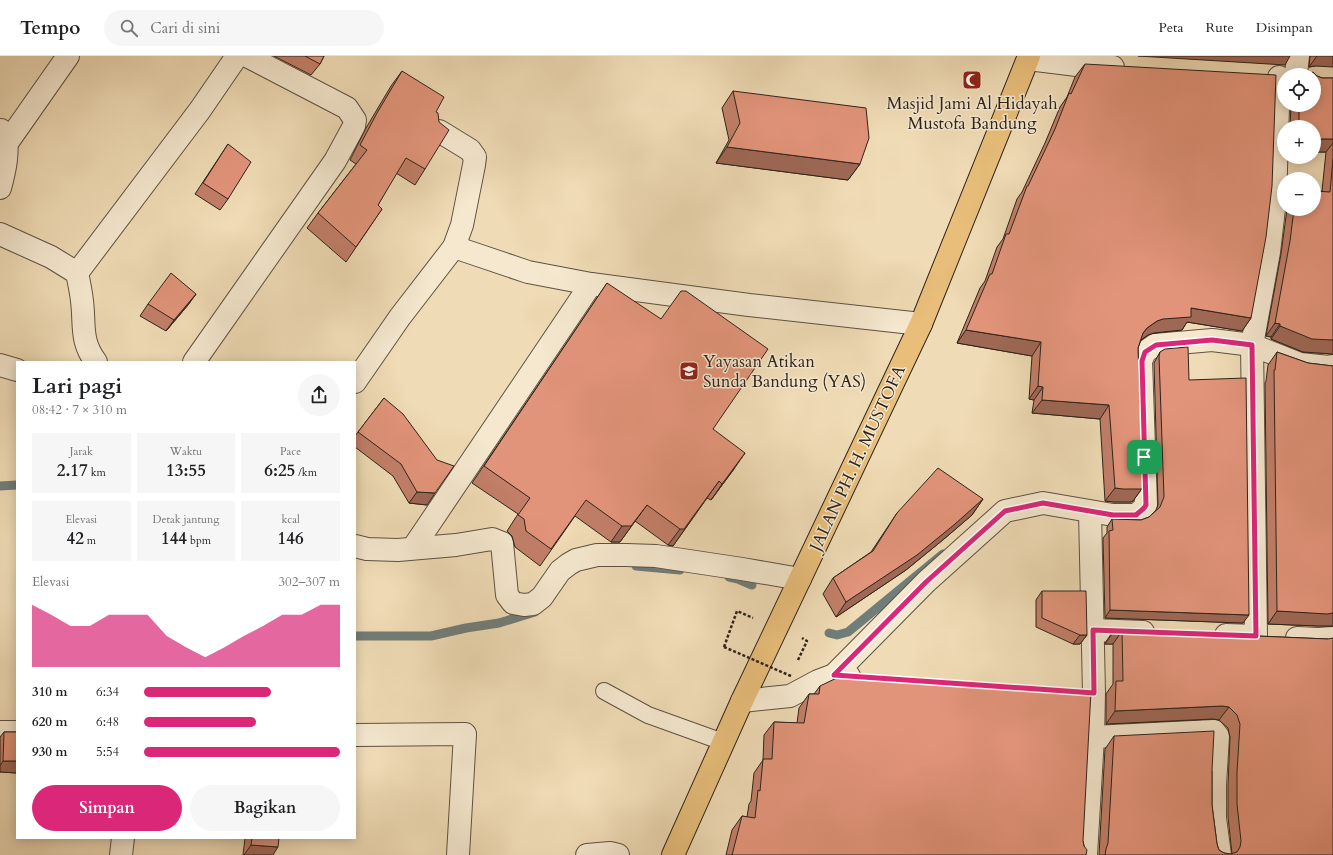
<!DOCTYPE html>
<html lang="id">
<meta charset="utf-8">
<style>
body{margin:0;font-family:Cardo,serif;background:#f6f6f6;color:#202124;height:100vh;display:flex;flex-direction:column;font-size:15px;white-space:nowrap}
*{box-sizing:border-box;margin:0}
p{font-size:13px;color:#757577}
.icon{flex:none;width:22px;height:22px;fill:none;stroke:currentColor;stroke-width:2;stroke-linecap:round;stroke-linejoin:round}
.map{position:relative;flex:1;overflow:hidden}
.drawer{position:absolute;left:16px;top:305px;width:340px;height:478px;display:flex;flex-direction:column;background:#fff;border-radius:0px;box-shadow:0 2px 10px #0003}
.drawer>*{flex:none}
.fabs{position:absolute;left:1277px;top:12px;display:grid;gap:8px}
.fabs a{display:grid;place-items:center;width:44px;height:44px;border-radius:50%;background:#fff;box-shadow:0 2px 10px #0003;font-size:20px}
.pin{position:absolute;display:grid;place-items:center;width:34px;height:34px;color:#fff;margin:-17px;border-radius:8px;box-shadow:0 2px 6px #0006}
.round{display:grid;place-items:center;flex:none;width:42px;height:42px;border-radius:21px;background:#f6f6f6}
.head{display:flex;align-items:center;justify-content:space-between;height:68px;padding:0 16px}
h1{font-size:22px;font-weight:600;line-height:30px}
.stats{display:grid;grid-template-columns:repeat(3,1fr);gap:6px;height:68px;padding:4px 16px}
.stats div{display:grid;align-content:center;border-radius:0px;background:#f6f6f6;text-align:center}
.stats b{font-size:17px;font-weight:600}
.stats small{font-size:11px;font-weight:400}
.stats p{font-size:11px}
.chart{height:112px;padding:8px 16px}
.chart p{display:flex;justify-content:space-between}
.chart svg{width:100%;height:72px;margin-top:4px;fill:#db2777;opacity:.7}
.button{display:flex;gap:8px;margin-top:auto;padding:8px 16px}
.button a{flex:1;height:46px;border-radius:24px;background:#db2777;color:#fff;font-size:16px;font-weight:600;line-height:46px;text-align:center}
.button a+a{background:#f6f6f6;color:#202124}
ul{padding:0 16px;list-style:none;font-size:13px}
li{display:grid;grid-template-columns:64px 48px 1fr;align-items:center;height:30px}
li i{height:10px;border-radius:5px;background:#db2777}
header{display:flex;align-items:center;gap:24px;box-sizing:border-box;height:56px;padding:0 20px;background:#fff;border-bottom:1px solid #e0e0e0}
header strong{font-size:19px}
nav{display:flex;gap:22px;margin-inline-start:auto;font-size:14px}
.search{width:280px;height:36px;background:#f6f6f6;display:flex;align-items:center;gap:10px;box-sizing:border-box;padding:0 14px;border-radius:22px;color:#757577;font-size:15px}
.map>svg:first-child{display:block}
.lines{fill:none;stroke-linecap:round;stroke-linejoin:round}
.stream{stroke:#717d79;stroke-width:9}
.lane-casing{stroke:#5e5142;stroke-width:18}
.street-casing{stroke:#5e5142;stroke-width:24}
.highway-casing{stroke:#2e231b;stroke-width:24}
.path{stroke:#2e231b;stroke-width:2.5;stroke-dasharray:3 2;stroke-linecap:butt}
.lane{stroke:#f5e8cf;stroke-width:16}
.street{stroke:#f5e8cf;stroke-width:22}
.highway{stroke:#e8be7a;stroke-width:22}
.path-bridge{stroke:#2e231b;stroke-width:2.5;stroke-dasharray:3 2;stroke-linecap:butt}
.wall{fill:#c27f69;stroke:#2e231b}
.shaded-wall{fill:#9e6855;stroke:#2e231b}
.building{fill:#e2947a;stroke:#2e231b}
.route-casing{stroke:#fff;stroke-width:8}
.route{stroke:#db2777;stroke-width:5}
.labels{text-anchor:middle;stroke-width:3;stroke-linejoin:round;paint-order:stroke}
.poi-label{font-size:17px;fill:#2e231b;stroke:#f5e8cf}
.street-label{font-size:17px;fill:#2e231b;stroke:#f5e8cf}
</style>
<header>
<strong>Tempo</strong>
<div class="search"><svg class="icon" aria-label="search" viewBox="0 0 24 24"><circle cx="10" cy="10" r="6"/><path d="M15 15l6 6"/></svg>Cari di sini</div>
<nav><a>Peta</a><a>Rute</a><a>Disimpan</a></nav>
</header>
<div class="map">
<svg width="1333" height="799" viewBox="0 0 1333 799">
<rect width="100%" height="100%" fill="#efdbb5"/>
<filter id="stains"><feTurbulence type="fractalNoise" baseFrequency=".005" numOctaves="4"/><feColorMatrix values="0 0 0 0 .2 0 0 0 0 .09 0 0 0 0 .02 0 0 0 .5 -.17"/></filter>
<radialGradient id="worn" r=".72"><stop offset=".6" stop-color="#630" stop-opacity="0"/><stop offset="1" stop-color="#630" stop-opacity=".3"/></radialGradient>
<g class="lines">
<g class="stream">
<path d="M0,430L17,429"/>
<path d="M636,510L680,514"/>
<path d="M729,521L738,523L752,529"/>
<path d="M829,577L837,579L848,576L943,498"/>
<path d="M355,580H431L466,572L499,567L535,556"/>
</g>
<defs>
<path id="lane" d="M604,635L648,659L723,686"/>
<g id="street">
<path d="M1028,3L1077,9L1113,11"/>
<path d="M1296,19L1298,0"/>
<path d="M7,87L68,0"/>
<path d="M0,132C5,114 9,95 5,77L1,74"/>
<path d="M0,178L51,201L77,217C79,226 81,236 82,245C85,269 80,285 96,306"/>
<path d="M454,191L528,216L591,228L749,249L921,268"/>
<path d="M77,217L200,54L237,0"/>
<path d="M194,306L335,105L354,70L355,64L347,52L247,0"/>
<path d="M0,309L17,314"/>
<path d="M355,326L400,261L454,191L462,169L474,109L475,101L470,94L439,75"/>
<path d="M355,490L367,493L398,494L456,489L492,483L502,487L507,539L513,547L524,549L533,548L542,541L560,515L569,508L576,504L597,499H626L656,500L742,513L800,523"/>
<path d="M413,492L591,228"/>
<path d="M1093,574L1143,576"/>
<path d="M1226,579L1256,580L1252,289L1269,196L1275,144L1279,21"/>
<path d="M1297,582L1318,583L1333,582"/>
<path d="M834,619L926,526L1005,455L1043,447L1113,459H1136L1144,452L1146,449L1141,305L1145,296L1155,289L1212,284L1252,289L1300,308L1329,311L1333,310"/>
<path d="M742,645L790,640L818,625L834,619L849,620"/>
<path d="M0,676H17"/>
<path d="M355,679L465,678L458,799"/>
<path d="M1093,681L1214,675L1218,680L1215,729V762L1220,799"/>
<path d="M121,799L123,782"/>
<path d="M587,799L610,797L618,799"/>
<path d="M1086,799L1093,681L1094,637L1090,456"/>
</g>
<path id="highway" d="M673,799L742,645L921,268L1029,0"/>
</defs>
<use href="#lane" class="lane-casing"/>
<use href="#street" class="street-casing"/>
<use href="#highway" class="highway-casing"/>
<g class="path">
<path d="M724,591L737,555L753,562"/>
<path d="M798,604L807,585L802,582"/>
</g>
<use href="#lane" class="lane"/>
<use href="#street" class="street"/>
<use href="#highway" class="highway"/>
<path class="path-bridge" d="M724,591L791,620"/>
</g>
<g class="wall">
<path d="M274,0H324L320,8L311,19Z"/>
<path d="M1310,0H1333L1315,10L1309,11Z"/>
<path d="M1085,8L1251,262L1242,275L1187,266L1182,274L1154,277L1148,279L1141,284L1138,292L1143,431L1133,445L1131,446H1114L1105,445L1100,363L1032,357L1034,344L1029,343L1032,300L957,287L980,232L985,225L997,191L1003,183L1017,143L1022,136L1045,87L1060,51L1067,41L1075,21Z"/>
<path d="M402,15L436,56L425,113L415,129L396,117L378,149L382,153L346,206L307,172L318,157L356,108L350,104L366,72L391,30Z"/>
<path d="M1313,16L1317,20L1322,22H1333V298L1303,296L1271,283V281L1266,280L1281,198L1287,153H1314V135H1322L1326,96H1314V71H1290L1291,49H1314V19H1299L1300,18H1310Z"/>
<path d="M733,35L860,108L848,124L716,107L729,84L722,52Z"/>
<path d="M228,88V143L220,154L195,138Z"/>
<path d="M607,227L713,373L734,413L711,444L707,442L673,490L668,489L635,465L620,486H611L575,460L540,510L515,491L512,480L507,475L518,458L472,427Z"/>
<path d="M196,238L188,249L166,275L140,260L148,248Z"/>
<path d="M1160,296L1189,324L1243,567L1105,562L1103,482L1107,477V471L1112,463L1141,464L1149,461L1156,454L1158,449L1154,307Z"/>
<path d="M1277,296L1308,307L1333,310V570H1318L1268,568L1265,327L1266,325L1268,309Z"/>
<path d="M384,342L427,449L409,447L393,420L355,391V380Z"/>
<path d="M983,443L972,459L944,483L906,514L836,561L823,538L833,522L871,496L897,457Z"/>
<path d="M1042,535L1087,579L1080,588H1073L1036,571V544Z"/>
<path d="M1114,574L1328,583L1333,799H1099L1105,693L1114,680L1212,715V749L1217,788L1219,794L1224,797L1230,798H1232L1228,761V729L1230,681L1228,672L1219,664L1213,663L1106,668V638L1113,628V588H1105V587Z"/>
<path d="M820,630L1083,785L1086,799H726L732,774L742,760L747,761L749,748L751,745L754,717L763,704L764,679L774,666L797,667L799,652L809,638H814Z"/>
<path d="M4,676H17V717L0,716V681Z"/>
<path d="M245,782H279L273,799H243Z"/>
</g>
<g class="shaded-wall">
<path d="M1138,0H1290L1285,9Z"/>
<path d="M1317,0H1333V11L1315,10L1309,11Z"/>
<path d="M1314,83H1333V87L1326,96H1314Z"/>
<path d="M727,91L860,108L848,124L716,107Z"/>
<path d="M196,238L188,249L166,275L174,264Z"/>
<path d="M1191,252L1251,262L1242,275L1187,266L1182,274L1154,277L1148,279L1138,286L1143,277L1147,272L1157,265Z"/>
<path d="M1275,267L1280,268L1271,281L1266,280Z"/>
<path d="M1280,270L1333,284V298L1303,296L1271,283Z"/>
<path d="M966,274L1041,286L1032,300L957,287Z"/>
<path d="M1038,330L1043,331L1034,344L1029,343Z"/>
<path d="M1042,344L1109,349L1100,363L1032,357Z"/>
<path d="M745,397L734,413L711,444L722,428Z"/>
<path d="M719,425L673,490L668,489L680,473Z"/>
<path d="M1143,431L1133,445L1131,446H1114L1105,445L1115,432Z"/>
<path d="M417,436L435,437L427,449L409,447Z"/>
<path d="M983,443L972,459L944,483L906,514L836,561L846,546Z"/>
<path d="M647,449L620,486H611L622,470Z"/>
<path d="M1110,554L1249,559L1243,567L1105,562Z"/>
<path d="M1277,555L1333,557V570H1318L1268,568Z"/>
<path d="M1114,575H1122L1113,588H1105Z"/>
<path d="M1080,579H1087L1080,588H1073Z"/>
<path d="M1222,650L1229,651L1219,664L1213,663L1106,668L1115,655Z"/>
<path d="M3,705H17V717L0,716V710Z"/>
<path d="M251,789L278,791L273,799H244Z"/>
</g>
<g class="building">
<path d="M305,0H324L320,8Z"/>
<path d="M1085,8L1276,19L1272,130L1266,181L1251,262L1191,252V261L1163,263L1157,265L1147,272L1143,277L1138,292L1143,431L1141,433H1123L1115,432L1109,349L1042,344L1043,331L1038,330L1041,286L966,274L990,218H992L1006,178H1009L1027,130H1028L1055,73L1069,37L1071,38Z"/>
<path d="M402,15L444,41L436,56L438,57L439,66L449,74L425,113L406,102L378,149L382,153L356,191L318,157L367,94L360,89L377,57Z"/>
<path d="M1313,16L1317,20L1322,22H1333V83H1314V71H1299V49H1314V19H1300V18H1310Z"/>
<path d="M733,35L866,52L869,82L860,108L727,91L740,67Z"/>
<path d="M228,88L251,106L228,143L203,127Z"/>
<path d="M1333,103V284L1312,283L1280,270V268L1275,267L1290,185L1294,153H1314V135L1330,136Z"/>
<path d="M171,217L196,238L174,264L148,248Z"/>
<path d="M607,227L661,263L681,235H686L768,293L713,373L745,397L722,428L719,425L684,473H680L647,449L631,470H622L586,444L551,493L526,475L524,463L518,459L530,442L484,410Z"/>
<path d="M1188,291L1189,324L1246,322L1249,559L1110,554L1109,475L1113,474L1112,463L1141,464L1149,461L1160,451L1164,441L1159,300L1160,296L1165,293Z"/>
<path d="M1277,296L1308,307L1333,310V557L1327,558L1277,555L1274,314H1275Z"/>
<path d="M384,342L403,358L437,404L454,410L435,437L417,436L401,408L358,376Z"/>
<path d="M938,412L983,443L955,468L917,499L846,546L833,522L873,495L897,457Z"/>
<path d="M1042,535H1086L1087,579H1080L1042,562Z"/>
<path d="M1114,574L1328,583L1333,582V799H1105L1106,793L1108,787L1114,680L1214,675L1212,715V749L1217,788L1219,794L1224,797L1230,798L1237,796L1240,791L1241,785L1237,748V716L1240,668L1237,659L1229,651L1222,650L1115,655L1116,625H1123L1122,575H1114Z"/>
<path d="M845,618L1091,635L1083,785L1084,790L1087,794L1086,799H732L742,760L755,762L758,734L760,735L763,703H772L774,666L804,667L809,638H819L820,630Z"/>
<path d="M4,676H17V705H3Z"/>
<path d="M252,782H279L278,791L251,789Z"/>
</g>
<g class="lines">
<defs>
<path id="route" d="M1212,284L1252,289L1256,580L1093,574L1094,637L834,619L926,526L1005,455L1043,447L1113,459H1136L1144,452L1146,449L1142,305L1145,296L1156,289Z"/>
</defs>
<use href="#route" class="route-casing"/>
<use href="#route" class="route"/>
</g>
<defs>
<symbol id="mosque-square" viewBox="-11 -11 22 22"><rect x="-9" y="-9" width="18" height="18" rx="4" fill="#8f2418" stroke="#f5e8cf"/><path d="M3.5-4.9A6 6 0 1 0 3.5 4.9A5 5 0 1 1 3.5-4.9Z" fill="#fff"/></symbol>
<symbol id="school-square" viewBox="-11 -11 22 22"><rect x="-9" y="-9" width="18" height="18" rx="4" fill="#8f2418" stroke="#f5e8cf"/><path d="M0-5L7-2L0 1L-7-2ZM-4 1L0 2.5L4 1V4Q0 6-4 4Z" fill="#fff"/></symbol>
</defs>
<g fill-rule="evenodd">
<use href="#mosque-square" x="961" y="13" width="22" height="22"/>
<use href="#school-square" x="678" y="304" width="22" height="22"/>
</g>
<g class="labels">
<g class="poi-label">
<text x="972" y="53">Masjid Jami Al Hidayah<tspan x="972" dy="20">Mustofa Bandung</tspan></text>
<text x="703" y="311" text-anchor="start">Yayasan Atikan<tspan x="703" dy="20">Sunda Bandung (YAS)</tspan></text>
</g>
<g class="street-label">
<text transform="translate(857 402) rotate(-65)" y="6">JALAN PH. H. MUSTOFA</text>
</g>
</g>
<rect width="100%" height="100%" filter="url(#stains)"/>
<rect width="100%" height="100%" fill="url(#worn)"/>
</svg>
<div class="fabs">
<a><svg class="icon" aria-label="locate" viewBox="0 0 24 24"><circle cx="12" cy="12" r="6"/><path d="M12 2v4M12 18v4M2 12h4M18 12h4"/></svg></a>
<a>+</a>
<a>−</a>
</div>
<div class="pin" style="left:1144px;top:401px;background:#1e9e55"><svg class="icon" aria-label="arrive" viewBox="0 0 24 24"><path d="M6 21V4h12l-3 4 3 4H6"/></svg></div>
<section class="drawer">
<div class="head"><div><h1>Lari pagi</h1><p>08:42 · 7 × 310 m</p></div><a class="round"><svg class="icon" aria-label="share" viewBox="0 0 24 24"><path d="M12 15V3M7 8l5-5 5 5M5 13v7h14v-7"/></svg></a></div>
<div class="stats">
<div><p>Jarak</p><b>2.17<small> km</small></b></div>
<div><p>Waktu</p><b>13:55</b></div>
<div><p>Pace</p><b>6:25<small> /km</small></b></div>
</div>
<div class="stats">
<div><p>Elevasi</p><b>42<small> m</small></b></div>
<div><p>Detak jantung</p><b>144<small> bpm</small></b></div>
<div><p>kcal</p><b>146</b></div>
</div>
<div class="chart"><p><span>Elevasi</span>302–307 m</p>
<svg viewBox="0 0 160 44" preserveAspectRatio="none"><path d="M0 44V6L10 12L20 19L30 19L40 12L50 12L60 12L70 25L80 32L90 38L100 32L110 25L120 19L130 12L140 12L150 6L160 6V44z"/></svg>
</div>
<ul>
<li><b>310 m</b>6:34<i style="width:65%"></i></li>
<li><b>620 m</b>6:48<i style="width:57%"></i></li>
<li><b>930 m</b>5:54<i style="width:100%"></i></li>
</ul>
<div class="button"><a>Simpan</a><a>Bagikan</a></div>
</section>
</div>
